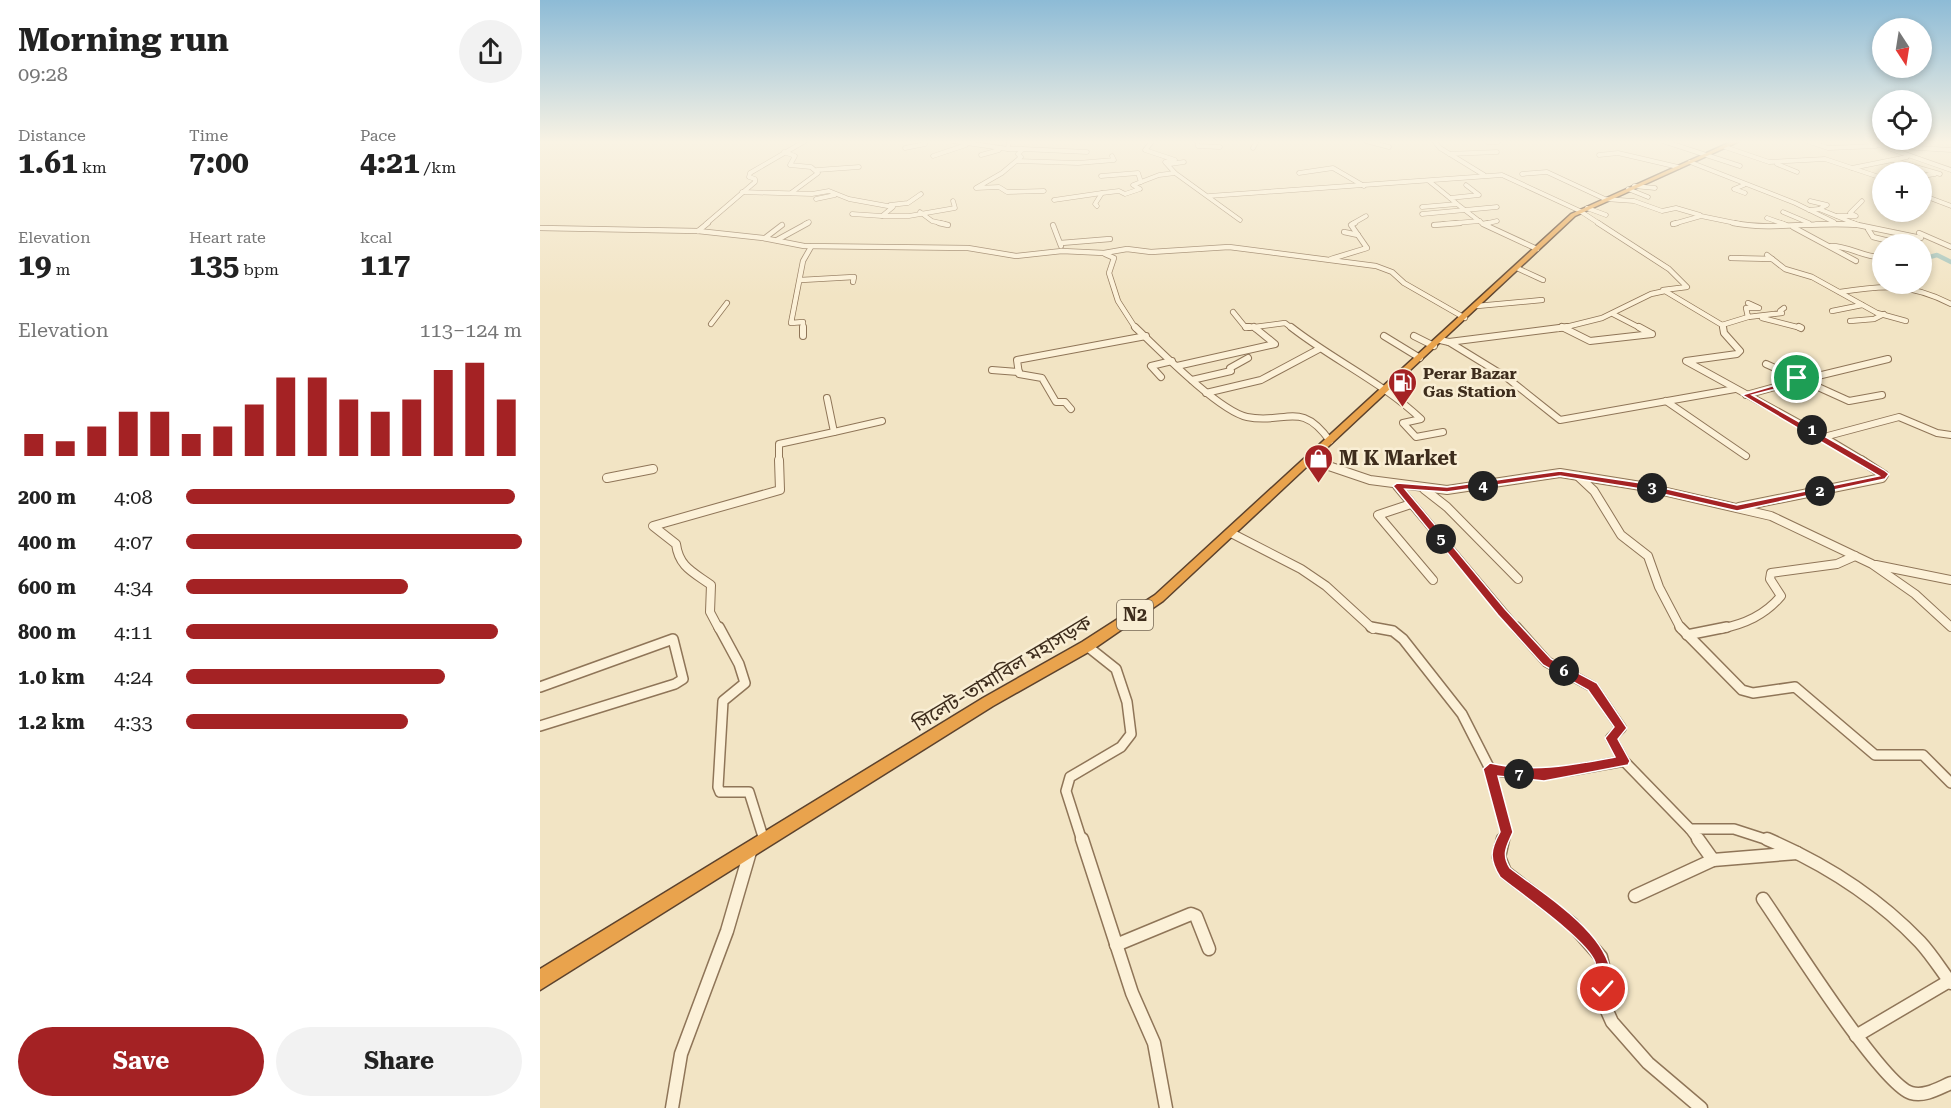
<!DOCTYPE html>
<meta charset="utf-8">
<style>
body{margin:0;font-family:"Roboto Serif","Noto Sans Bengali",serif;background:#f2f2f2;color:#222;height:100vh;display:flex;flex-direction:column;font-size:22px;white-space:nowrap}
*{box-sizing:border-box;margin:0}
p{font-size:20px;color:#767676}
.icon{flex:none;width:33px;height:33px;fill:none;stroke:currentColor;stroke-width:2;stroke-linecap:round;stroke-linejoin:round}
.map{position:relative;flex:1;overflow:hidden}
.sheet{display:flex;flex-direction:column;background:#fff;width:540px}
.sheet>*{flex:none}
.needle{width:39px;rotate:168deg}
.controls{position:absolute;left:1332px;top:18px;display:grid;gap:12px}
.controls a{display:grid;place-items:center;width:60px;height:60px;border-radius:50%;background:#fff;box-shadow:0 3px 9px #0003;font-size:30px}
.pin{position:absolute;display:grid;place-items:center;width:51px;height:51px;color:#fff;margin:-26px;border:3px solid #fff;border-radius:50%;box-shadow:0 2px 6px #0007}
.km{position:absolute;width:30px;height:30px;margin:-15px;border-radius:50%;background:#222;color:#fff;font-size:16px;line-height:30px;text-align:center}
.round{display:grid;place-items:center;flex:none;width:63px;height:63px;border-radius:32px;background:#f2f2f2}
.headline{display:flex;align-items:center;justify-content:space-between;height:102px;padding:0 18px}
h1{font-size:33px;font-weight:700;line-height:45px}
.figures{display:grid;grid-template-columns:repeat(3,1fr);gap:9px;height:102px;padding:6px 18px}
.figures div{display:grid;align-content:center}
.figures b{font-size:30px;font-weight:700}
.figures small{font-size:16px;font-weight:400}
.figures p{font-size:16px}
.chart{height:168px;padding:12px 18px}
.chart p{display:flex;justify-content:space-between}
.chart svg{width:100%;height:108px;margin-top:6px;stroke:#a42224;stroke-width:6}
.action{display:flex;gap:12px;margin-top:auto;padding:12px 18px}
.action a{flex:1;height:69px;border-radius:36px;background:#a42224;color:#fff;font-size:24px;font-weight:700;line-height:69px;text-align:center}
.action a+a{background:#f2f2f2;color:#222}
ul{padding:0 18px;list-style:none;font-size:20px}
li{display:grid;grid-template-columns:96px 72px 1fr;align-items:center;height:45px}
li i{height:15px;border-radius:8px;background:#a42224}
main{display:flex;flex:1;min-height:0}
.map>svg:first-child{display:block}
.lines{fill:none;stroke-linecap:round;stroke-linejoin:round}
.canal{stroke:#a6c5bc;stroke-width:4.5}
.minor-far5-casing{stroke:#8f7558;stroke-width:5}
.minor-far4-casing{stroke:#8f7558;stroke-width:6}
.minor-far3-casing{stroke:#8f7558;stroke-width:8}
.minor-far2-casing{stroke:#8f7558;stroke-width:10}
.minor-far1-casing{stroke:#8f7558;stroke-width:12}
.minor-casing{stroke:#8f7558;stroke-width:15}
.highway-casing{stroke:#5c422d;stroke-width:3}
.minor-far5{stroke:#fcf1d8;stroke-width:4}
.minor-far4{stroke:#fcf1d8;stroke-width:4.5}
.minor-far3{stroke:#fcf1d8;stroke-width:6}
.minor-far2{stroke:#fcf1d8;stroke-width:8}
.minor-far1{stroke:#fcf1d8;stroke-width:9}
.minor{stroke:#fcf1d8;stroke-width:12}
.highway{fill:#e9a34d;fill-rule:evenodd}
.route{fill:#a42224;stroke:#fff;stroke-width:1.5}
.labels{text-anchor:middle;stroke-width:5;stroke-linejoin:round;paint-order:stroke}
.far-poi-label{font-size:16px;font-weight:bold;fill:#3e2d1d;stroke:#f9eed4;text-anchor:start}
.shield{fill:#f9eed4;stroke:#766754;stroke-width:1.5}
.shield-label{font-size:18px;font-weight:bold;fill:#3e2d1d}
.poi-label{font-size:20px;font-weight:bold;fill:#3e2d1d;stroke:#f9eed4;text-anchor:start}
.street-label{font-size:20px;fill:#3e2d1d;stroke:#f9eed4}
</style>
<main>
<section class="sheet">
<div class="headline"><div><h1>Morning run</h1><p>09:28</p></div><a class="round"><svg class="icon" aria-label="share" viewBox="0 0 24 24"><path d="M12 15V3M7 8l5-5 5 5M5 13v7h14v-7"/></svg></a></div>
<div class="figures">
<div><p>Distance</p><b>1.61<small> km</small></b></div>
<div><p>Time</p><b>7:00</b></div>
<div><p>Pace</p><b>4:21<small> /km</small></b></div>
</div>
<div class="figures">
<div><p>Elevation</p><b>19<small> m</small></b></div>
<div><p>Heart rate</p><b>135<small> bpm</small></b></div>
<div><p>kcal</p><b>117</b></div>
</div>
<div class="chart"><p><span>Elevation</span>113–124 m</p>
<svg viewBox="0 0 160 44" preserveAspectRatio="none"><path d="M5 44V35M15 44V38M25 44V32M35 44V26M45 44V26M55 44V35M65 44V32M75 44V23M85 44V12M95 44V12M105 44V21M115 44V26M125 44V21M135 44V9M145 44V6M155 44V21"/></svg>
</div>
<ul>
<li><b>200 m</b>4:08<i style="width:98%"></i></li>
<li><b>400 m</b>4:07<i style="width:100%"></i></li>
<li><b>600 m</b>4:34<i style="width:66%"></i></li>
<li><b>800 m</b>4:11<i style="width:93%"></i></li>
<li><b>1.0 km</b>4:24<i style="width:77%"></i></li>
<li><b>1.2 km</b>4:33<i style="width:66%"></i></li>
</ul>
<div class="action"><a>Save</a><a>Share</a></div>
</section>
<div class="map">
<svg width="1411" height="1108" viewBox="0 0 1411 1108">
<rect width="100%" height="100%" fill="#f2e4c4"/>
<g class="lines">
<path class="canal" d="M1382,259L1397,255L1411,262"/>
<defs>
<g id="minor-far5">
<path d="M413,141L468,149L469,141"/>
<path d="M657,141L658,146L680,147"/>
<path d="M826,141L849,147"/>
<path d="M894,141L900,148L944,175"/>
<path d="M1123,141L1200,166"/>
<path d="M1267,141L1288,148L1336,146"/>
<path d="M1328,141L1411,170"/>
<path d="M948,142H958"/>
<path d="M1346,146L1411,150"/>
<path d="M1185,147L1229,162L1285,159L1342,178"/>
<path d="M365,148L385,144L386,141"/>
<path d="M713,148L717,141"/>
<path d="M468,149H483L478,154L481,157L462,173L436,188L459,187L467,192L504,191"/>
<path d="M483,149L547,152"/>
<path d="M244,152L255,156L250,165L271,167L278,173L251,193"/>
<path d="M909,154L957,152"/>
<path d="M441,155L459,150"/>
<path d="M1059,155L1078,153L1138,167"/>
<path d="M393,156L426,145"/>
<path d="M477,161L538,163L574,160L572,156"/>
<path d="M1355,161L1400,174"/>
<path d="M1150,162L1255,203L1294,222"/>
<path d="M630,164L644,162"/>
<path d="M1237,164L1257,172"/>
<path d="M1312,168L1367,157"/>
<path d="M277,170L319,167"/>
<path d="M635,173L700,220"/>
<path d="M759,173L793,168L824,186"/>
<path d="M982,174L1007,172L1065,199L1094,201L1122,211L1136,208L1160,215"/>
<path d="M561,176L598,173L601,182"/>
<path d="M1382,176L1395,174"/>
<path d="M889,181L910,198"/>
<path d="M1204,185L1194,189L1205,193"/>
<path d="M1094,186L1115,188"/>
<path d="M1088,189L1108,197"/>
<path d="M202,192L272,194L289,191L309,199L353,207L342,216L312,214"/>
<path d="M1382,195L1411,206"/>
<path d="M669,196L962,175L1040,211L1060,224"/>
<path d="M276,199L295,195"/>
<path d="M514,200L562,193"/>
<path d="M1270,201L1287,205L1279,209"/>
<path d="M917,204L910,198L939,195L926,185"/>
<path d="M350,205L368,203L381,194"/>
<path d="M557,206L555,204L562,193L579,191L585,194L600,189L593,185L619,175L635,173L625,162L635,160L605,150L611,143L609,141"/>
<path d="M882,207L917,204L943,224"/>
<path d="M1047,208L1066,215"/>
<path d="M1269,210L1279,209L1316,224"/>
<path d="M380,212L392,221L405,224"/>
<path d="M1243,212L1269,223"/>
<path d="M882,214L957,207"/>
<path d="M342,216H369L415,208L413,201"/>
<path d="M1297,216H1316L1310,213L1322,201"/>
<path d="M1227,218L1244,224"/>
<path d="M166,224L215,182V179L209,177L210,173L265,141"/>
<path d="M265,224L269,222"/>
<path d="M812,224L826,216"/>
<path d="M903,224L940,221"/>
<path d="M944,224L957,221"/>
<path d="M1133,224L1161,216L1200,224"/>
<path d="M1276,224H1309"/>
</g>
<g id="minor-far4">
<path d="M399,223L408,225"/>
<path d="M949,223L943,224L997,249"/>
<path d="M1058,223L1129,269L1147,287L1123,290"/>
<path d="M1193,223C1234,231 1276,221 1318,225L1312,223"/>
<path d="M1240,223L1246,225"/>
<path d="M1133,224L1137,223"/>
<path d="M513,225L521,246"/>
<path d="M894,225L920,223"/>
<path d="M1318,225L1381,238"/>
<path d="M1253,227L1316,261"/>
<path d="M0,228L158,231L223,238L264,246L428,248L476,256L522,251L564,253L587,249L611,252L689,247L836,266L852,272L864,283L925,318"/>
<path d="M1328,229L1333,237L1357,243"/>
<path d="M158,231L168,223"/>
<path d="M804,232L818,235"/>
<path d="M1379,233L1411,247"/>
<path d="M225,238L242,225"/>
<path d="M237,240L268,223"/>
<path d="M521,243L570,239"/>
<path d="M1291,246C1310,246 1324,258 1342,257"/>
<path d="M565,254L574,258L569,273L578,301L596,329"/>
<path d="M1227,255L1245,269L1272,277L1337,313L1366,321"/>
<path d="M1191,258L1232,259"/>
<path d="M791,259L827,248L811,225L815,223"/>
<path d="M977,268L1003,280"/>
<path d="M261,280L314,277L313,282"/>
<path d="M1300,292C1344,285 1370,283 1411,304"/>
<path d="M1208,303L1219,308H1206L1208,317L1242,313L1240,311L1244,308"/>
<path d="M937,306L1002,300"/>
<path d="M1292,311L1322,305"/>
<path d="M693,312L706,328L745,323L753,329"/>
<path d="M1073,314L1102,329"/>
<path d="M1222,318L1261,328"/>
<path d="M1310,321L1334,319L1344,314"/>
<path d="M171,324L187,303"/>
<path d="M1182,325L1208,317"/>
<path d="M713,327L715,329"/>
<path d="M1021,327L1025,329"/>
<path d="M263,329V322L251,323L263,261L271,247"/>
<path d="M1018,329L1062,318L1111,294L1125,291L1182,325L1183,329"/>
</g>
<g id="minor-far3">
<path d="M263,327V336"/>
<path d="M595,327C618,349 679,411 707,417C746,425 760,399 790,441"/>
<path d="M706,327H710"/>
<path d="M751,327C793,360 842,382 881,419L863,423L876,437L903,432"/>
<path d="M1022,327L1050,341L1112,334"/>
<path d="M1099,327L1110,333"/>
<path d="M1183,327L1184,333L1200,351L1197,354L1146,361L1284,437L1359,417L1397,433L1411,435"/>
<path d="M1259,327L1261,328"/>
<path d="M844,336L880,358"/>
<path d="M874,336L894,346"/>
<path d="M900,340L909,342L966,377L1020,420L1195,389"/>
<path d="M909,342L1027,327"/>
<path d="M1226,364L1257,378V381L1348,359"/>
<path d="M637,366L735,344L714,327"/>
<path d="M452,370L479,372"/>
<path d="M621,377L611,366L632,361"/>
<path d="M652,380L691,371L690,368L708,358"/>
<path d="M666,393L721,380L779,349"/>
<path d="M1206,395L1257,381L1267,382L1309,401L1342,395"/>
<path d="M1126,401L1206,456"/>
<path d="M531,409L525,402H516L502,378L479,374L477,360L606,336"/>
<path d="M294,432L342,421"/>
<path d="M1284,437L1324,461"/>
<path d="M771,460L775,461"/>
<path d="M239,461V444L294,432L287,398"/>
</g>
<g id="minor-far2">
<path d="M771,460L830,480L907,490L1020,473L1101,486L1231,516L1332,564L1375,594L1411,627"/>
<path d="M1038,476L1054,491L1081,535L1108,556L1119,587L1141,629"/>
<path d="M67,478L113,469"/>
<path d="M857,486L977,629"/>
<path d="M884,489L907,507L978,579"/>
<path d="M871,504L838,515L893,580"/>
<path d="M1199,507L1342,478L1344,475L1321,460"/>
<path d="M691,533L761,569L786,586L833,629"/>
<path d="M1336,565L1411,580"/>
<path d="M179,629L170,612L171,585C153,572 139,567 136,544L113,526L240,490L239,460"/>
<path d="M1180,629C1205,624 1225,615 1241,596L1230,579L1231,573L1297,564L1315,556"/>
</g>
<g id="minor-far1">
<path d="M179,627L199,664L205,683L183,701L178,787L180,792H209L224,840"/>
<path d="M831,627L853,631L863,639L922,714L950,769C995,781 1039,769 1084,761"/>
<path d="M976,627L1007,662L1053,687L1081,728L1071,738L1084,761L1150,829H1194L1231,841"/>
<path d="M1140,627L1202,690L1213,693L1255,687L1335,755H1383L1411,783"/>
<path d="M1147,635L1187,627"/>
<path d="M0,687L133,639L143,679L135,684L0,726"/>
<path d="M950,769L966,832L962,841"/>
<path d="M1150,829L1159,841"/>
<path d="M542,841L526,791L530,777L581,747L591,734L587,702L576,669L547,646"/>
</g>
<g id="minor">
<path d="M542,839L592,993L614,1043L626,1108"/>
<path d="M963,839L959,857L965,872L1032,924L1061,957L1064,970V1004L1072,1022L1108,1063L1161,1108"/>
<path d="M1227,839C1283,863 1338,898 1380,942C1392,955 1401,970 1411,983"/>
<path d="M1173,860L1257,853"/>
<path d="M1095,896L1173,860L1158,839"/>
<path d="M1223,899C1246,932 1341,1084 1371,1093C1385,1097 1399,1088 1411,1083"/>
<path d="M576,945L651,914L656,916L669,949"/>
<path d="M1316,1036L1411,980"/>
<path d="M132,1108L141,1054L187,931L210,852"/>
</g>
<path id="highway" d="M1193,141H1200L1035,216L623,601L552,650L453,706L0,990V969L443,698L542,642L615,595L1031,214Z"/>
</defs>
<use href="#minor-far5" class="minor-far5-casing"/>
<use href="#minor-far4" class="minor-far4-casing"/>
<use href="#minor-far3" class="minor-far3-casing"/>
<use href="#minor-far2" class="minor-far2-casing"/>
<use href="#minor-far1" class="minor-far1-casing"/>
<use href="#minor" class="minor-casing"/>
<use href="#highway" class="highway-casing"/>
<use href="#minor-far5" class="minor-far5"/>
<use href="#minor-far4" class="minor-far4"/>
<use href="#minor-far3" class="minor-far3"/>
<use href="#minor-far2" class="minor-far2"/>
<use href="#minor-far1" class="minor-far1"/>
<use href="#minor" class="minor"/>
<use href="#highway" class="highway"/>
</g>
<linearGradient id="sky" x2="0" y2="1"><stop stop-color="#8dbbd6"/><stop offset="0.48" stop-color="#f9f3e4"/><stop offset="1" stop-color="#f9f3e4" stop-opacity="0"/></linearGradient>
<rect width="1411" height="296" fill="url(#sky)"/>
<path class="route" d="M1255,376H1260L1259,383L1212,395L1344,470L1349,474L1345,479L1197,511L1101,489L1020,476L907,492L865,489L965,609L1011,659L1057,683L1087,728L1078,739L1090,761L1088,765L1004,781L958,776L973,832C967,846 961,854 970,868C1004,895 1089,944 1068,995L1063,997L1057,995C1053,985 1058,974 1055,962C1047,940 981,894 960,877C949,859 950,850 960,832L943,769L950,763C993,773 1032,765 1075,757L1065,738L1074,727L1048,690L1003,665L958,615L853,486L857,483L907,487L1020,471L1101,483L1197,505L1339,476L1202,395L1253,380Z"/>
<defs>
<symbol id="fuel-pin" viewBox="-11 -11 22 30"><path d="M0 17L-7.5 6A9.5 9.5 0 1 1 7.5 6Z" fill="#a42224" stroke="#f9eed4"/><path d="M-5.5-6h7V0h2V4h1.3V-2.5L3-4.5l.8-.8L6-3V5H2.5V1h-1V6h-7ZM-4.2-4.7v3.2H.2V-4.7Z" fill="#fff"/></symbol>
<symbol id="shop-pin" viewBox="-11 -11 22 30"><path d="M0 17L-7.5 6A9.5 9.5 0 1 1 7.5 6Z" fill="#a42224" stroke="#f9eed4"/><path d="M-5-2.5h2.3a2.7 3.5 0 0 1 5.4 0H5L5.5 6h-11ZM-1.5-2.5h3a1.5 2.3 0 0 0-3 0Z" fill="#fff"/></symbol>
</defs>
<g fill-rule="evenodd">
<use href="#fuel-pin" x="846" y="366" width="33" height="45"/>
<use href="#shop-pin" x="762" y="442" width="33" height="45"/>
</g>
<g class="labels">
<g class="far-poi-label">
<text x="883" y="379">Perar Bazar<tspan x="883" dy="18">Gas Station</tspan></text>
</g>
<rect class="shield" x="577" y="600" width="36" height="30" rx="4.5"/>
<g class="shield-label">
<text x="595" y="621">N2</text>
</g>
<g class="poi-label">
<text x="799" y="465">M K Market</text>
</g>
<g class="street-label">
<text transform="translate(462 673) rotate(-31)" y="7">সিলেট-তামাবিল মহাসড়ক</text>
</g>
</g>
</svg>
<div class="controls">
<a><svg class="needle" viewBox="-14 -14 28 28"><path d="M0-13l5 13h-10z" fill="#e53935"/><path d="M0 13l5-13h-10z" fill="#767676"/></svg></a>
<a><svg class="icon" aria-label="locate" viewBox="0 0 24 24"><circle cx="12" cy="12" r="6"/><path d="M12 2v4M12 18v4M2 12h4M18 12h4"/></svg></a>
<a>+</a>
<a>−</a>
</div>
<div class="pin" style="left:1257px;top:378px;background:#1e9e55"><svg class="icon" aria-label="arrive" viewBox="0 0 24 24"><path d="M6 21V4h12l-3 4 3 4H6"/></svg></div>
<div class="pin" style="left:1063px;top:989px;background:#d93025"><svg class="icon" aria-label="check" viewBox="0 0 24 24"><path d="M5 12l5 5 9-10"/></svg></div>
<b class="km" style="left:1272px;top:430px">1</b>
<b class="km" style="left:1280px;top:491px">2</b>
<b class="km" style="left:1112px;top:488px">3</b>
<b class="km" style="left:943px;top:486px">4</b>
<b class="km" style="left:901px;top:539px">5</b>
<b class="km" style="left:1024px;top:671px">6</b>
<b class="km" style="left:979px;top:774px">7</b>
</div>
</main>
